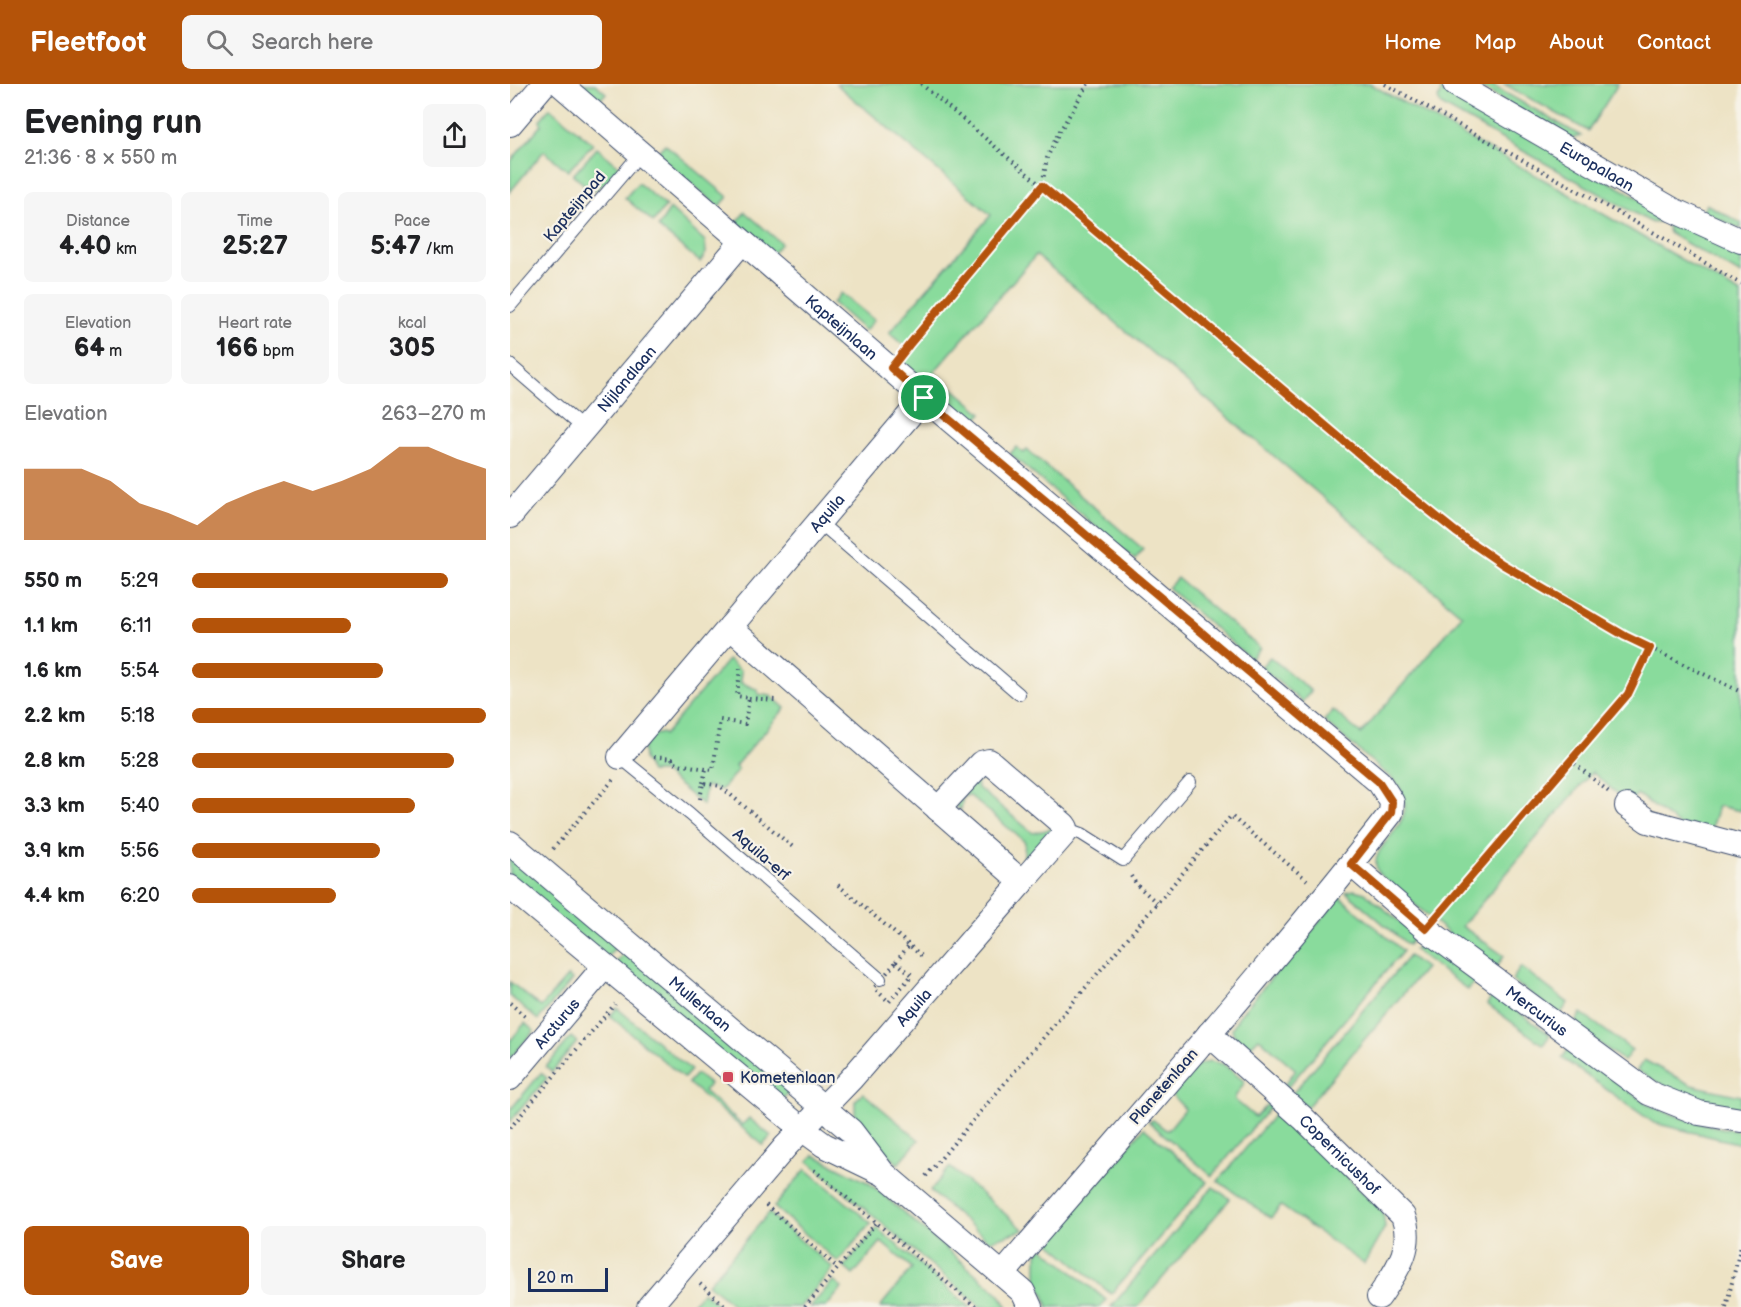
<!DOCTYPE html>
<meta charset="utf-8">
<style>
body{margin:0;font-family:"Balsamiq Sans",sans-serif;background:#f6f6f6;color:#202124;height:100vh;display:flex;flex-direction:column;font-size:22px;white-space:nowrap}
*{box-sizing:border-box;margin:0}
p{font-size:20px;color:#757577}
.icon{flex:none;width:33px;height:33px;fill:none;stroke:currentColor;stroke-width:2;stroke-linecap:round;stroke-linejoin:round}
.map{position:relative;flex:1;overflow:hidden}
.panel{display:flex;flex-direction:column;background:#fff;width:510px}
.panel>*{flex:none}
.scale{position:absolute;left:18px;bottom:15px;width:80px;box-sizing:border-box;padding-left:6px;border:3px solid #1b2f5e;border-top:0;font-size:16px;line-height:21px;white-space:nowrap;color:#1b2f5e;-webkit-text-stroke:4px #f7f3e8;paint-order:stroke}
.pin{position:absolute;display:grid;place-items:center;width:51px;height:51px;color:#fff;margin:-26px;border:3px solid #fff;border-radius:50%;box-shadow:0 2px 6px #0007}
.round{display:grid;place-items:center;flex:none;width:63px;height:63px;border-radius:9px;background:#f6f6f6}
.head{display:flex;align-items:center;justify-content:space-between;height:102px;padding:0 24px}
h1{font-size:33px;font-weight:700;line-height:45px}
.metrics{display:grid;grid-template-columns:repeat(3,1fr);gap:9px;height:102px;padding:6px 24px}
.metrics div{display:grid;align-content:center;border-radius:9px;background:#f6f6f6;text-align:center}
.metrics b{font-size:26px;font-weight:700}
.metrics small{font-size:16px;font-weight:400}
.metrics p{font-size:16px}
.chart{height:168px;padding:12px 24px}
.chart p{display:flex;justify-content:space-between}
.chart svg{width:100%;height:108px;margin-top:6px;fill:#b45309;opacity:.7}
.cta{display:flex;gap:12px;margin-top:auto;padding:12px 24px}
.cta a{flex:1;height:69px;border-radius:9px;background:#b45309;color:#fff;font-size:24px;font-weight:700;line-height:69px;text-align:center}
.cta a+a{background:#f6f6f6;color:#202124}
ul{padding:0 24px;list-style:none;font-size:20px}
li{display:grid;grid-template-columns:96px 72px 1fr;align-items:center;height:45px}
li i{height:15px;border-radius:8px;background:#b45309}
header{display:flex;align-items:center;gap:36px;box-sizing:border-box;height:84px;padding:0 30px;background:#b45309;color:#fff}
header strong{font-size:28px}
nav{display:flex;gap:33px;margin-inline-start:auto;font-size:21px}
.search{width:420px;height:54px;background:#f6f6f6;display:flex;align-items:center;gap:15px;box-sizing:border-box;padding:0 21px;border-radius:9px;color:#757577;font-size:22px}
main{display:flex;flex:1;min-height:0}
.map>svg:first-child{display:block}
.green{fill:#89db9c;stroke:#52857d;stroke-width:1.5}
.lines{fill:none;stroke-linecap:round;stroke-linejoin:round}
.service-casing{stroke:#3a4a6d;stroke-width:14}
.minor-casing{stroke:#3a4a6d;stroke-width:26}
.path{stroke:#3a4a6d;stroke-width:4;stroke-dasharray:1.5 4.5;stroke-linecap:butt}
.service{stroke:#fff;stroke-width:12}
.minor{stroke:#fff;stroke-width:24}
.route-casing{stroke:#fff;stroke-width:12}
.route{stroke:#b45309;stroke-width:8}
.poi-dot{fill:#d1495b;stroke:#f7f3e8;stroke-width:2}
.labels{text-anchor:middle;stroke-width:4.5;stroke-linejoin:round;paint-order:stroke}
.street-label{font-size:16px;fill:#1b2f5e;stroke:#f7f3e8}
.poi-label{font-size:16px;fill:#1b2f5e;stroke:#f7f3e8;text-anchor:start}
</style>
<header>
<strong>Fleetfoot</strong>
<div class="search"><svg class="icon" aria-label="search" viewBox="0 0 24 24"><circle cx="10" cy="10" r="6"/><path d="M15 15l6 6"/></svg>Search here</div>
<nav><a>Home</a><a>Map</a><a>About</a><a>Contact</a></nav>
</header>
<main>
<section class="panel">
<div class="head"><div><h1>Evening run</h1><p>21:36 · 8 × 550 m</p></div><a class="round"><svg class="icon" aria-label="share" viewBox="0 0 24 24"><path d="M12 15V3M7 8l5-5 5 5M5 13v7h14v-7"/></svg></a></div>
<div class="metrics">
<div><p>Distance</p><b>4.40<small> km</small></b></div>
<div><p>Time</p><b>25:27</b></div>
<div><p>Pace</p><b>5:47<small> /km</small></b></div>
</div>
<div class="metrics">
<div><p>Elevation</p><b>64<small> m</small></b></div>
<div><p>Heart rate</p><b>166<small> bpm</small></b></div>
<div><p>kcal</p><b>305</b></div>
</div>
<div class="chart"><p><span>Elevation</span>263–270 m</p>
<svg viewBox="0 0 160 44" preserveAspectRatio="none"><path d="M0 44V15L10 15L20 15L30 20L40 29L50 33L60 38L70 29L80 24L90 20L100 24L110 20L120 15L130 6L140 6L150 11L160 15V44z"/></svg>
</div>
<ul>
<li><b>550 m</b>5:29<i style="width:87%"></i></li>
<li><b>1.1 km</b>6:11<i style="width:54%"></i></li>
<li><b>1.6 km</b>5:54<i style="width:65%"></i></li>
<li><b>2.2 km</b>5:18<i style="width:100%"></i></li>
<li><b>2.8 km</b>5:28<i style="width:89%"></i></li>
<li><b>3.3 km</b>5:40<i style="width:76%"></i></li>
<li><b>3.9 km</b>5:56<i style="width:64%"></i></li>
<li><b>4.4 km</b>6:20<i style="width:49%"></i></li>
</ul>
<div class="cta"><a>Save</a><a>Share</a></div>
</section>
<div class="map">
<svg width="1231" height="1223" viewBox="0 0 1231 1223">
<rect width="100%" height="100%" fill="#f7f3e8"/>
<filter id="ink" filterUnits="userSpaceOnUse"><feTurbulence type="fractalNoise" baseFrequency=".0167" numOctaves="2"/><feDisplacementMap in="SourceGraphic" scale="12" xChannelSelector="R" yChannelSelector="G"/><feConvolveMatrix kernelMatrix="1 2 1 2 8 2 1 2 1" color-interpolation-filters="sRGB"/></filter>
<filter id="wash" filterUnits="userSpaceOnUse"><feTurbulence type="fractalNoise" baseFrequency=".008" numOctaves="4" result="noise"/><feDisplacementMap in="SourceGraphic" scale="24" xChannelSelector="R" yChannelSelector="G"/><feGaussianBlur stdDeviation="1.35" result="paint"/><feColorMatrix in="noise" values="0 0 0 0 0 0 0 0 0 0 0 0 0 0 0 0 0 1.4 0 .05"/><feComposite in="paint" operator="in"/></filter>
<g filter="url(#wash)">
<rect width="100%" height="100%" fill="#ede3c5"/>
<g class="green">
<path d="M64,0H85L96,9L87,19Z"/>
<path d="M326,0H860L1038,98L1231,210V727L1208,722L1200,748L1170,742L1127,710L1119,720L1082,688L952,842L994,872L986,884L950,859L869,790C852,760 912,745 890,704C885,695 874,689 867,682C849,667 832,652 814,637L823,626L851,650L952,531L526,171L424,288L472,329L463,339L391,277L400,267L379,249L481,131Z"/>
<path d="M965,0H980L1071,52L1060,55Z"/>
<path d="M994,0H1108L1078,47Z"/>
<path d="M932,4L1155,129L1150,137L1142,139L931,21L928,15Z"/>
<path d="M40,24L83,60L58,87L34,67L0,108V78L31,41L30,36Z"/>
<path d="M155,60L218,113L209,123L146,70Z"/>
<path d="M87,64L110,83L96,99L82,107L63,91Z"/>
<path d="M128,99L156,122L143,138L115,114Z"/>
<path d="M1196,120L1231,139V145L1193,128Z"/>
<path d="M160,125L195,157L196,169L190,178L148,143Z"/>
<path d="M235,128L271,159L263,169L227,138Z"/>
<path d="M1162,133L1231,171V191L1159,149L1157,142Z"/>
<path d="M331,209L364,236L355,247L323,219Z"/>
<path d="M506,363L514,369L517,366L633,465L625,476L500,370Z"/>
<path d="M667,494L750,564L741,575L658,504Z"/>
<path d="M760,573L801,607L792,618L751,583Z"/>
<path d="M218,576L231,587L230,598L248,606V610L261,612L275,624L225,682L228,686L211,706L196,702L193,721L153,688H141L134,675L133,665L140,652L152,649L154,651Z"/>
<path d="M472,687L480,692L467,697V703L523,749L545,744L513,780L515,758L459,711L453,713L451,726L445,722Z"/>
<path d="M0,764L109,859L96,875L0,795Z"/>
<path d="M844,806L855,809L906,851L898,861L836,808Z"/>
<path d="M830,813L893,867L777,1004L775,1000L785,987V985L749,954L736,967L727,961L722,945L729,932Z"/>
<path d="M913,856L965,897L958,906L904,866Z"/>
<path d="M117,866L283,1005L269,1018L104,881Z"/>
<path d="M899,872L915,884L797,1023L782,1010Z"/>
<path d="M1011,883L1058,919L1050,931L1002,896Z"/>
<path d="M58,892L62,896L28,936L0,912V898L31,923Z"/>
<path d="M984,910L1040,951L1033,961L977,920Z"/>
<path d="M107,924L181,986L174,994L100,932Z"/>
<path d="M1071,929L1122,966L1114,977L1064,941Z"/>
<path d="M15,939L24,947L0,975V957Z"/>
<path d="M61,953L67,958L42,988L36,983Z"/>
<path d="M1059,964L1138,1020C1168,1035 1199,1041 1231,1048V1060L1144,1039L1052,974Z"/>
<path d="M1134,976L1181,1001L1231,1012V1025C1191,1017 1161,1009 1127,986Z"/>
<path d="M699,977L713,980L735,998L725,1013V1016L745,1033L758,1020L762,1021L702,1092L639,1038L643,1036L656,1046H658L675,1025L662,1011L686,982Z"/>
<path d="M31,989L37,994L0,1038V1026Z"/>
<path d="M186,990L199,1000L194,1007L232,1041L239,1034L261,1052L253,1061L178,999Z"/>
<path d="M353,1009L409,1056L388,1080L343,1033L345,1031V1017Z"/>
<path d="M768,1026L873,1128L875,1143L854,1180L771,1122L761,1134L708,1097Z"/>
<path d="M634,1044L697,1098L601,1210L538,1157Z"/>
<path d="M304,1071L359,1099L489,1210L498,1223H471L298,1077Z"/>
<path d="M440,1083L514,1146L479,1157L420,1107Z"/>
<path d="M296,1085L361,1139L328,1178L264,1123Z"/>
<path d="M703,1103L720,1115L628,1223H601Z"/>
<path d="M259,1129L323,1184L290,1223H226L198,1200Z"/>
<path d="M367,1144L460,1223H370L402,1184L371,1158L343,1191L334,1183Z"/>
<path d="M532,1163L596,1216L591,1223H538L533,1208L525,1197L527,1194V1170Z"/>
<path d="M323,1197L332,1204L316,1223H300Z"/>
<path d="M193,1208L210,1223H179Z"/>
</g>
</g>
<g filter="url(#ink)">
<g class="lines">
<defs>
<g id="service">
<path d="M0,222L130,70"/>
<path d="M0,281L73,344"/>
<path d="M309,438L509,610"/>
<path d="M110,673L180,730L370,895"/>
<path d="M556,744L572,750L613,776L680,698"/>
</g>
<g id="minor">
<path id="s1" d="M50,0L414,314L869,698L882,718L881,729C758,887 623,1037 493,1190"/>
<path id="s2" d="M945,0L1163,126L1231,157"/>
<path d="M0,40L34,0"/>
<path id="s3" d="M0,432L232,158"/>
<path id="s4" d="M110,673L414,314"/>
<path d="M1117,722L1138,737L1231,762"/>
<path d="M428,725L471,679L479,677L554,741L556,744L555,749L512,798"/>
<path id="s5" d="M0,759L341,1047L373,1089L513,1208L520,1223"/>
<path id="s6" d="M841,780L916,845L1139,1009L1189,1029L1231,1036"/>
<path d="M0,803L292,1045L314,1061L370,1088"/>
<path id="s7" d="M699,950L793,1034L893,1132C905,1164 886,1187 869,1213"/>
<path id="s8" d="M0,994L94,883"/>
<path id="s9" d="M139,1223L276,1062L341,995L512,798L220,543"/>
</g>
</defs>
<use href="#service" class="service-casing"/>
<use href="#minor" class="minor-casing"/>
<g class="path">
<path d="M411,0L861,380L946,448L992,479L1115,552L1231,608"/>
<path d="M875,0L1148,151L1231,200"/>
<path d="M396,265L532,102L537,74L548,50L578,0"/>
<path d="M239,614L265,616"/>
<path d="M144,673L162,675L163,679L196,685"/>
<path d="M1060,676L1099,708"/>
<path d="M193,699L196,685L203,686L210,636L235,640L239,614L227,612L230,584"/>
<path d="M190,715L193,699L210,702L284,764"/>
<path d="M43,765L103,696"/>
<path d="M621,792L627,801L647,819"/>
<path d="M328,801L399,861"/>
<path d="M932,826L1118,610L1139,564"/>
<path d="M386,878L402,891L379,918L364,904Z"/>
<path d="M386,878L399,861L414,874"/>
<path d="M0,919L18,935"/>
<path d="M0,1044L105,920"/>
<path d="M304,1086L466,1223"/>
<path d="M416,1092L721,732L797,796"/>
<path d="M256,1121L328,1184"/>
<path d="M190,1200L217,1223"/>
<path d="M295,1223L366,1139"/>
<path d="M1216,1223L1231,1161"/>
</g>
<use href="#service" class="service"/>
<use href="#minor" class="minor"/>
</g>
</g>
<g class="lines" filter="url(#ink)">
<defs>
<path id="route" d="M532,102L861,380L946,448L992,480L1115,552L1140,564L1118,610L916,845L841,780L881,729L882,718L869,698L414,314L381,284L399,261Z"/>
</defs>
<use href="#route" class="route-casing"/>
<use href="#route" class="route"/>
</g>
<rect class="poi-dot" x="212" y="987" width="12" height="12" rx="3"/>
<g class="labels">
<g class="street-label">
<text dy="6" stroke="none"><textPath href="#s2" startOffset="164">Europalaan</textPath></text>
<text transform="translate(64 122) rotate(-50)" y="6">Kapteijnpad</text>
<text dy="6" stroke="none"><textPath href="#s1" startOffset="372">Kapteijnlaan</textPath></text>
<text dy="6" stroke="none"><textPath href="#s3" startOffset="180">Nijlandlaan</textPath></text>
<text dy="6" stroke="none"><textPath href="#s4" startOffset="320">Aquila</textPath></text>
<text transform="translate(252 770) rotate(41)" y="6">Aquila-erf</text>
<text dy="6" stroke="none"><textPath href="#s5" startOffset="249">Mullerlaan</textPath></text>
<text dy="6" stroke="none"><textPath href="#s9" startOffset="400">Aquila</textPath></text>
<text dy="6" stroke="none"><textPath href="#s6" startOffset="237">Mercurius</textPath></text>
<text dy="6" stroke="none"><textPath href="#s8" startOffset="72">Arcturus</textPath></text>
<text transform="translate(653 1002) rotate(-49)" y="6">Planetenlaan</text>
<text dy="6" stroke="none"><textPath href="#s7" startOffset="178">Copernicushof</textPath></text>
</g>
<g class="poi-label">
<text x="230" y="999">Kometenlaan</text>
</g>
</g>
</svg>
<div class="scale">20 m</div>
<div class="pin" style="left:414px;top:314px;background:#1e9e55"><svg class="icon" aria-label="arrive" viewBox="0 0 24 24"><path d="M6 21V4h12l-3 4 3 4H6"/></svg></div>
</div>
</main>
